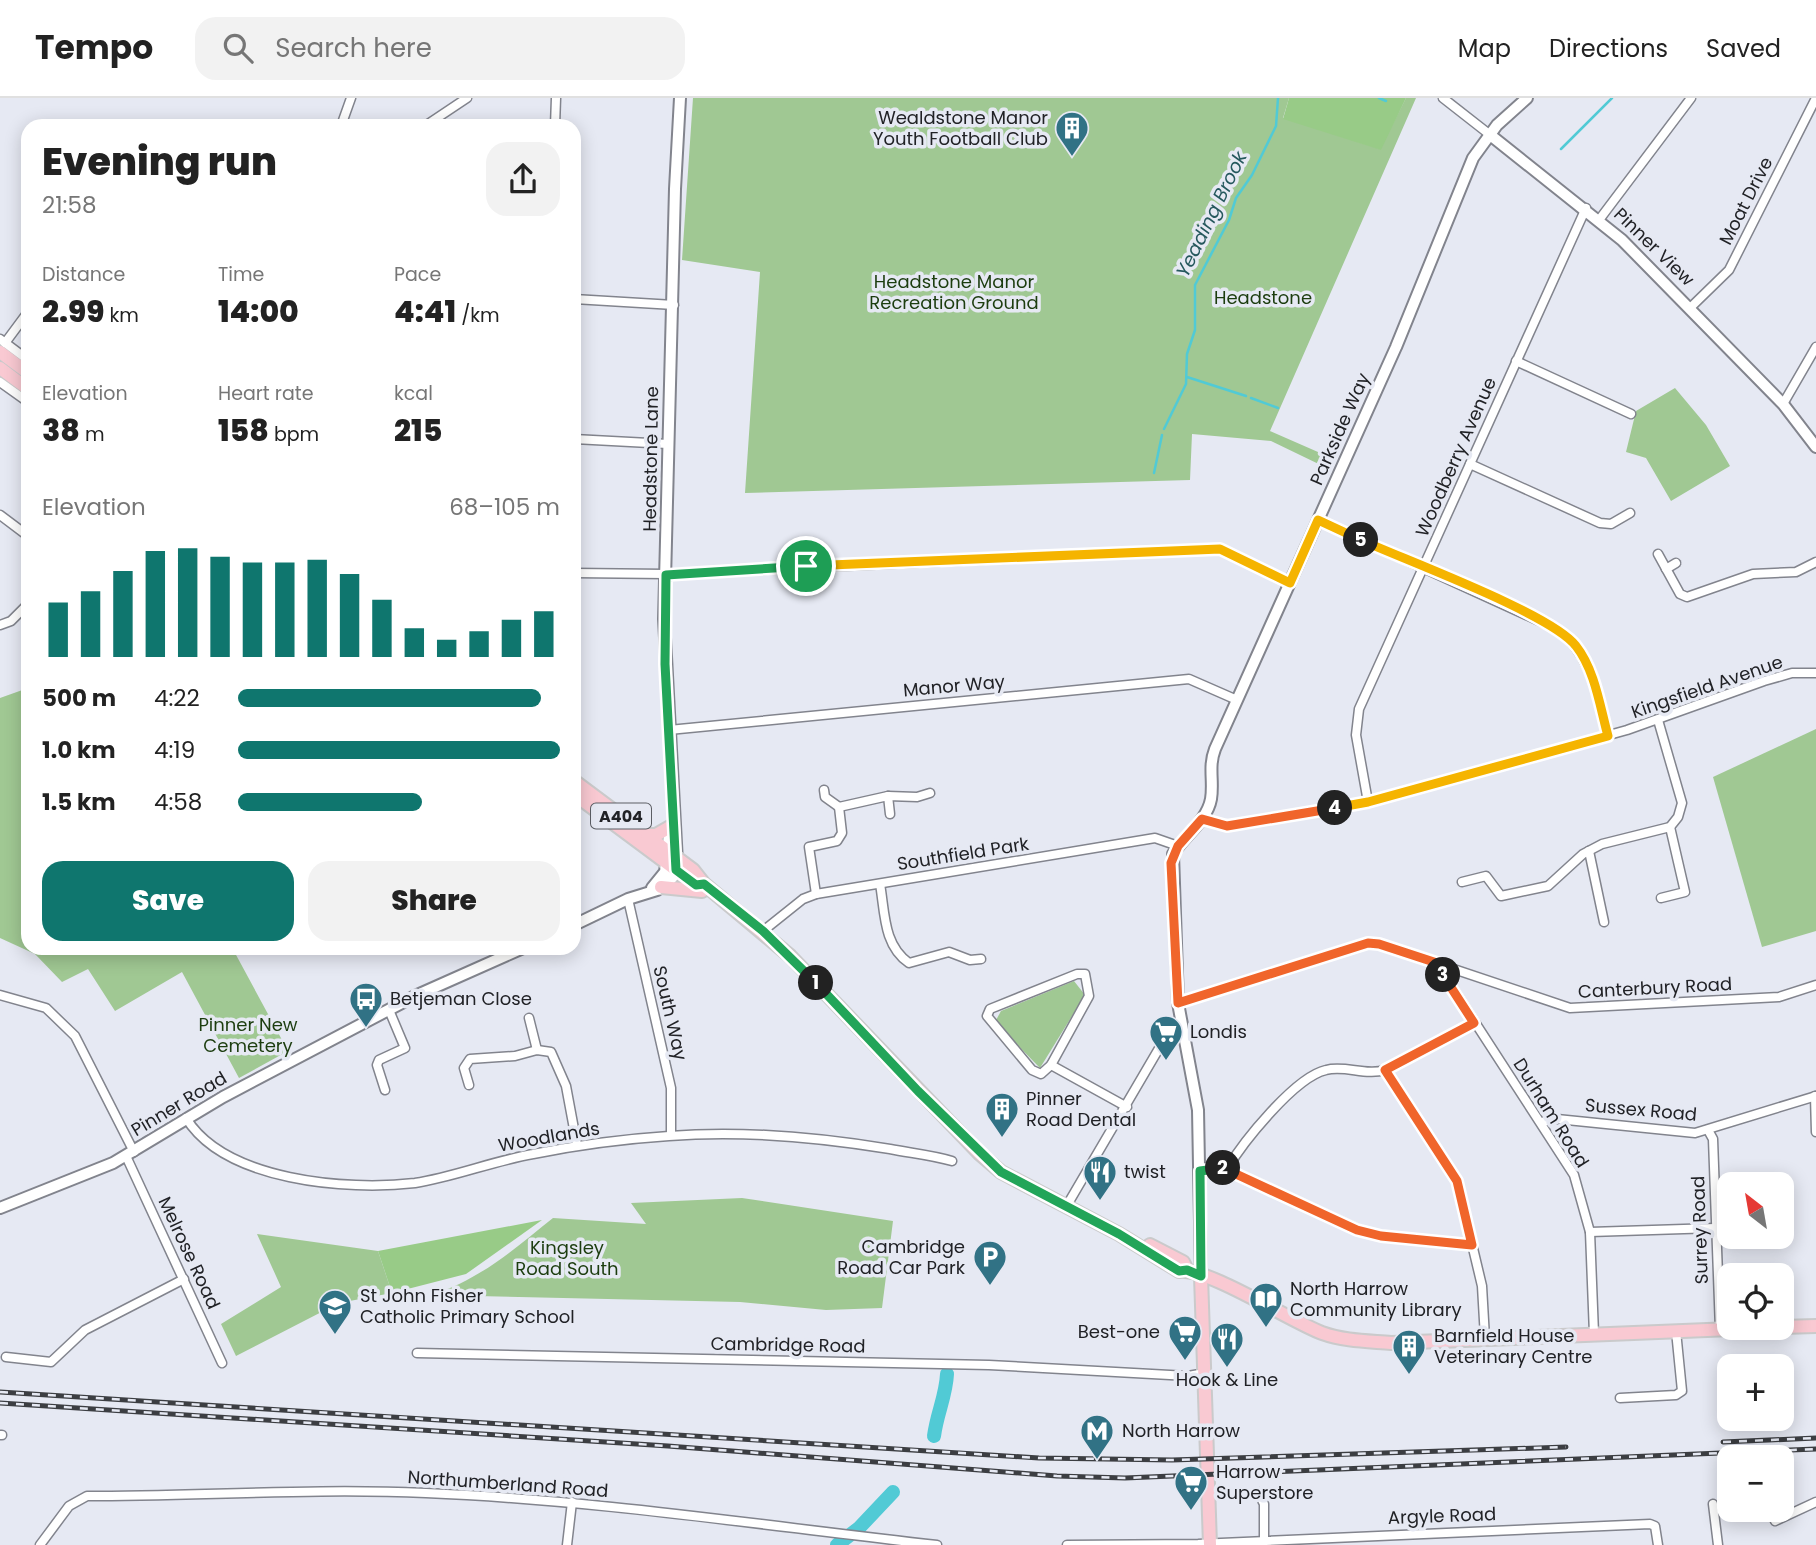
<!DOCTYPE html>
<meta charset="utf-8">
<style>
body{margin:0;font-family:Poppins,sans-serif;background:#f2f2f2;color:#222;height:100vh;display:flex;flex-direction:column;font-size:26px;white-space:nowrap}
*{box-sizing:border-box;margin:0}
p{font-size:23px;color:#767676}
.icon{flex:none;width:38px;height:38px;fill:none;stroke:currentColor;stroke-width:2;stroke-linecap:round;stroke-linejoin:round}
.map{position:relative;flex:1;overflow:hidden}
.details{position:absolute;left:21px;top:21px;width:560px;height:836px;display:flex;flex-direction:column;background:#fff;border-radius:21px;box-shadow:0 4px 18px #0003}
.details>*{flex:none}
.needle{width:46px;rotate:329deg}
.controls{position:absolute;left:1717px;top:1074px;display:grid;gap:14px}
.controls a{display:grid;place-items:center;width:77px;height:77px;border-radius:14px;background:#fff;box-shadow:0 4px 18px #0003;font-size:35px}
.pin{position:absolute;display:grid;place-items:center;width:60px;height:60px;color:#fff;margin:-30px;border:4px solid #fff;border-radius:50%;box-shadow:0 2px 7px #0007}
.km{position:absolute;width:35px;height:35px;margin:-18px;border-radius:50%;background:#222;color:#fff;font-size:19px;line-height:35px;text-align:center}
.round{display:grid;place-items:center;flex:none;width:74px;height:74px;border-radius:21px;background:#f2f2f2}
.headline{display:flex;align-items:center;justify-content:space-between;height:119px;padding:0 21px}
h1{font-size:38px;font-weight:800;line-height:52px}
.metrics{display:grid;grid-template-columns:repeat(3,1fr);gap:10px;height:119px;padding:7px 21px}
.metrics div{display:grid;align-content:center}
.metrics b{font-size:30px;font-weight:800}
.metrics small{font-size:19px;font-weight:400}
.metrics p{font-size:19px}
.chart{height:196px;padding:14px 21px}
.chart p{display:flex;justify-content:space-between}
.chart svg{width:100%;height:126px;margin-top:7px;stroke:#0f766e;stroke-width:6}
.primary-button{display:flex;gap:14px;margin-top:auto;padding:14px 21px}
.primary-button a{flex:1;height:80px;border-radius:21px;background:#0f766e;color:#fff;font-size:28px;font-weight:800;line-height:80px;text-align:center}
.primary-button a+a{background:#f2f2f2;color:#222}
ul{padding:0 21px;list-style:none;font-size:23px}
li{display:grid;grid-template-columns:112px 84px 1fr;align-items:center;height:52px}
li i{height:18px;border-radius:9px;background:#0f766e}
header{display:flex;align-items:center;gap:42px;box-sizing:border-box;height:98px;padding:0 35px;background:#fff;border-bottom:2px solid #e0e0e0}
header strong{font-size:33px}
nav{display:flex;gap:38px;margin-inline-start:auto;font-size:24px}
.search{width:490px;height:63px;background:#f2f2f2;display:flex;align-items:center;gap:18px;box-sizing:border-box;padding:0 24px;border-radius:21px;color:#767676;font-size:26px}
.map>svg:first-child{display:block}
.green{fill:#a0c893}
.forest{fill:#98cb87}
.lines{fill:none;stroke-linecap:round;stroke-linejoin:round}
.stream{stroke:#51cad5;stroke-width:2.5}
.river{stroke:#51cad5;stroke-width:14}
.street-casing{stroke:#82848d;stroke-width:11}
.secondary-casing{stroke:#82848d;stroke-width:14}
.primary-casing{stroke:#cacacb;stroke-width:16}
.street{stroke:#fff;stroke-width:8}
.secondary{stroke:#fff;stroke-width:10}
.primary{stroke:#f9c9d2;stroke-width:12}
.rail-casing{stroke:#3c3e42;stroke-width:5}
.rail{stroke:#e6e9f3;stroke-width:2.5;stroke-dasharray:8;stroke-linecap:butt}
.split-1-casing{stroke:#fff;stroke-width:14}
.split-2-casing{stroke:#fff;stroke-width:14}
.split-3-casing{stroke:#fff;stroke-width:14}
.split-4-casing{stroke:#fff;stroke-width:14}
.split-5-casing{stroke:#fff;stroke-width:14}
.split-6-casing{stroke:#fff;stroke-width:14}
.split-1{stroke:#22a559;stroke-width:9}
.split-2{stroke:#22a559;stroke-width:9}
.split-3{stroke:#f0652b;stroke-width:9}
.split-4{stroke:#f0652b;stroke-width:9}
.split-5{stroke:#f5b400;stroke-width:9}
.split-6{stroke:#f5b400;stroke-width:9}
.labels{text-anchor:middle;stroke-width:7;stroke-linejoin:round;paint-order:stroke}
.shield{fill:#e6e9f3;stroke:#5c5e64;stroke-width:2}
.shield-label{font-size:16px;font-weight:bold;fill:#212226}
.poi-label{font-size:18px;fill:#212226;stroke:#e6e9f3;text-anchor:start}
.street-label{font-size:18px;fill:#212226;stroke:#e6e9f3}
.park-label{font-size:18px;fill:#1c3d0f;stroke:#e6e9f3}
.water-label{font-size:19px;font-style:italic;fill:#25585d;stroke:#e6e9f3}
</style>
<header>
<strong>Tempo</strong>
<div class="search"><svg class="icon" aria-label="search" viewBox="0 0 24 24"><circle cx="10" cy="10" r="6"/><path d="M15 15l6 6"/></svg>Search here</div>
<nav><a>Map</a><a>Directions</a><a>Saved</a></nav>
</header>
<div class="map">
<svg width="1816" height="1447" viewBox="0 0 1816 1447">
<rect width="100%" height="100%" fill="#e6e9f3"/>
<g class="green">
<path d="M693,0H1289L1283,20L1380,51L1406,0H1416L1270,333L1334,361L1329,371L1271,343L1192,336L1190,382L745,395L760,174L682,162Z"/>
<path d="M1675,290L1706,327L1730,368L1671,403L1646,360L1626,354L1636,313Z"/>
<path d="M28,590V850L243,851L235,855L288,953L239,980L182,874L115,913L88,871L62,884L35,856L0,840V600Z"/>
<path d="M1816,631V833L1762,849L1713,679Z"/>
<path d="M1074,883L1085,897L1040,970L995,924L1001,913Z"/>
<path d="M742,1100L893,1123L882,1210L826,1212L740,1204L432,1197C482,1180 513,1152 553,1120L646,1126L631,1105Z"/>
<path d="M257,1136L378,1153L392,1195L339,1205L236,1258L221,1226L281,1189Z"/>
</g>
<g class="forest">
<path d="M1289,0H1406L1381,52L1283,21Z"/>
<path d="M542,1122L466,1176L392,1195L378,1153Z"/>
</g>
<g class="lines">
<g class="stream">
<path d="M1379,0L1386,3"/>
<path d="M1561,51L1612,0"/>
<path d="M1187,279L1246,298"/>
<path d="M1251,300L1278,310"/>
<path d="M1164,331L1186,286L1187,256L1195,232V187L1229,122L1236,100L1252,77L1276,28L1278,0"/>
<path d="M1154,375L1162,337"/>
</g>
<g class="river">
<path d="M934,1338C937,1315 946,1298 947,1276"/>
<path d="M837,1447L859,1430L893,1394"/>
</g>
<defs>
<g id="street">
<path d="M1443,0L1489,36"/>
<path d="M341,28L351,0"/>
<path d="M425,28L467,0"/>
<path d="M555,28L556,0"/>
<path d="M1599,122L1691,0"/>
<path d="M574,201L674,207"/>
<path d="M1691,209L1729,172L1816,0"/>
<path d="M0,241L28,262"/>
<path d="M5,245L28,214"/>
<path d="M1516,263L1631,316"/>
<path d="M0,284L28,304"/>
<path d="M1783,306L1816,249"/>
<path d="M574,341L668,346"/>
<path d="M1470,366L1600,425L1611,426L1630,415"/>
<path d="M0,417L28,438"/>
<path d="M1318,422L1557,531C1593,559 1596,596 1608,638"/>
<path d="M1658,456L1680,496L1687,499L1753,476L1796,474L1816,464"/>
<path d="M1666,471L1676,465"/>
<path d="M574,475L666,476L1220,451L1290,485"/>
<path d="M0,527L11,523L28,506"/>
<path d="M669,632L1189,581L1237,602"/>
<path d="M824,692L825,699L839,709"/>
<path d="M888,698L890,716"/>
<path d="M1368,704L1356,637L1359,611L1586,110"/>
<path d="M1202,721L1227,728L1368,704L1627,632L1764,583L1792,575H1816"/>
<path d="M1589,753L1604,824"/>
<path d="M1462,784L1486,778L1501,798L1548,788L1583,756L1602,746L1670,729L1678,719L1682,705L1658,622"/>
<path d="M880,786C885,814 883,847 909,865L949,854L970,862L981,861"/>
<path d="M816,796L809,749L837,743L842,735L839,709L888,698L917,699L930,695"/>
<path d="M1661,800L1685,794L1670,729"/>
<path d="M628,801L671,990V1037"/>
<path d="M763,833L803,801L816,796L1155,740L1178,748"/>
<path d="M1443,867V875L1574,1077L1590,1134L1594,1236"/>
<path d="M1077,876H1085L1089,898L1051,967L1041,976L1032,972L987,918L990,911Z"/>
<path d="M0,897L46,910L75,938L134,1054"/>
<path d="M1178,905L1369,845L1379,846L1570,910L1779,899L1816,887"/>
<path d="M529,920L537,952"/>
<path d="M1051,967L1127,1009"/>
<path d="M1385,972L1457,1083L1482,1188L1485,1240"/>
<path d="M469,987L464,970L470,961L515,958L537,952L551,954L566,988L577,1047"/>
<path d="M385,992L377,967L379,962L405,950L389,912"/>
<path d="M1815,998L1816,1034"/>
<path d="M186,1020C225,1083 347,1093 415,1085C454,1079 493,1063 533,1056C578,1047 623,1041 669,1038C743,1032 817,1039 890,1051C910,1055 932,1057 952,1063"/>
<path d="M1542,1024L1557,1021L1695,1035L1816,998"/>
<path d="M1708,1032L1713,1041L1720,1232"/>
<path d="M126,1058L222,1265"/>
<path d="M1227,1071C1243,1044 1295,979 1326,972C1345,967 1366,978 1385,972L1474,925"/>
<path d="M1200,1073L1227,1071L1357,1131L1381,1138L1472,1147"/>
<path d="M1066,1109L1161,947L1168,937L1181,932"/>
<path d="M1590,1134L1715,1130"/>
<path d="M417,1255L989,1267L1188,1278L1205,1275"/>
<path d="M6,1259L51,1264L85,1232L184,1181"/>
<path d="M1620,1300L1676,1297L1682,1293L1676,1233"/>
<path d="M0,1337H2"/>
<path d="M1258,1394L1264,1406V1441"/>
<path d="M1713,1406L1718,1447"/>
<path d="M1775,1423L1816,1404"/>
<path d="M40,1447L69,1408L87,1398C200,1398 313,1390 426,1395C597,1402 766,1428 937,1447"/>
<path d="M567,1447L572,1404"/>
<path d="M1067,1447L1198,1446L1650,1426L1655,1428L1658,1447"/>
</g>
<g id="secondary">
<path d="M1489,36L1622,142L1783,306L1816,349"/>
<path d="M652,790L665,774L670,731"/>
<path d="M574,827L628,801L657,792L673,779L677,764L664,521L675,91L680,0"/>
<path d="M0,1110L113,1065L223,999L415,898L523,850"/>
<path d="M1201,1178L1198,1012L1178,905L1173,756C1184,738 1207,723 1211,701C1214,683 1208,669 1215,651L1396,249L1473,60L1497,27L1527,0"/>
</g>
<g id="primary">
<path d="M0,254L28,275"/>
<path d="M0,270L28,291"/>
<path d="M574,683L693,772L704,786L790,858L980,1056L1001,1074L1119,1136L1179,1173C1207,1169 1290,1223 1322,1235C1344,1243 1368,1243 1391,1245L1756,1230"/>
<path d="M574,696L687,780L696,787L704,786"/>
<path d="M647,737H656L670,729"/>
<path d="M661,789L702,793"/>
<path d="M1150,1147L1183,1164L1187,1172"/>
<path d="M1201,1178L1210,1447"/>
<path d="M1782,1229L1816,1228"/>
</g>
</defs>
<use href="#street" class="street-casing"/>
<use href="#secondary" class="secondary-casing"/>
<use href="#primary" class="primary-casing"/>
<use href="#street" class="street"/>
<use href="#secondary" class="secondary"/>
<use href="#primary" class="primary"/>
<defs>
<g id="rail">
<path d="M0,1294L1039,1360L1172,1362L1566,1349"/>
<path d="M0,1305L668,1348L1057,1378L1125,1380L1816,1351"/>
<path d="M1723,1344L1816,1340"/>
</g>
</defs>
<use href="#rail" class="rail-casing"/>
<use href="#rail" class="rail"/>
</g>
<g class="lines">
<defs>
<path id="split-1" d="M806,468L666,477L665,566L676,772L696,787L704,786L763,833L816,885"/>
<path id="split-2" d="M816,885L918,993L1001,1074L1119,1136L1179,1173L1187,1172L1201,1178L1200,1073L1223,1070"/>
<path id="split-3" d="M1223,1070L1357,1132L1381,1138L1472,1147L1457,1083L1385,972L1474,925L1443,877"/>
<path id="split-4" d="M1335,710L1227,728L1202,721L1178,748L1171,765L1178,905L1368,845L1379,846L1443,867V877"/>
<path id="split-5" d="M1335,710L1368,704L1608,638C1600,609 1595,572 1576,548C1552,516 1405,462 1361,442"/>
<path id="split-6" d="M806,468L1220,451L1290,485L1318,422L1361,442"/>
</defs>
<use href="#split-1" class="split-1-casing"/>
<use href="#split-2" class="split-2-casing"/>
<use href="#split-3" class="split-3-casing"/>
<use href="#split-4" class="split-4-casing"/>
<use href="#split-5" class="split-5-casing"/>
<use href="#split-6" class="split-6-casing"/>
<use href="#split-1" class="split-1"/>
<use href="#split-2" class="split-2"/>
<use href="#split-3" class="split-3"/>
<use href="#split-4" class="split-4"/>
<use href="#split-5" class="split-5"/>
<use href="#split-6" class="split-6"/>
</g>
<defs>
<symbol id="building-pin" viewBox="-11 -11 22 30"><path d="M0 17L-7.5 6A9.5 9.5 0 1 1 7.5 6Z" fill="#317285" stroke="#e6e9f3"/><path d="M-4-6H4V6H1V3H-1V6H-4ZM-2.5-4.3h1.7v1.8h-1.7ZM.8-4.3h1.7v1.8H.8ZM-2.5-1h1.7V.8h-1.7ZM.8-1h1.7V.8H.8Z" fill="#fff"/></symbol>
<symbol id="bus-pin" viewBox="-11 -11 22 30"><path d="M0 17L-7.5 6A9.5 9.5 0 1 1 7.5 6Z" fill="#317285" stroke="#e6e9f3"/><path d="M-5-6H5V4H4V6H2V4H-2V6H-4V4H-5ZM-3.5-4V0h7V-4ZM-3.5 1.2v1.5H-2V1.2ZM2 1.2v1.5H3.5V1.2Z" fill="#fff"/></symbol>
<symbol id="supermarket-pin" viewBox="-11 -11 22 30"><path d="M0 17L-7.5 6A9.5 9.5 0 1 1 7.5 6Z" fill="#317285" stroke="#e6e9f3"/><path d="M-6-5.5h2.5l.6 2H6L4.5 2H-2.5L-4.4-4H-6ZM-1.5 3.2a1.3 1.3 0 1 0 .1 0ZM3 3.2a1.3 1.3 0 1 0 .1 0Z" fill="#fff"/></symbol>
<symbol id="restaurant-pin" viewBox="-11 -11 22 30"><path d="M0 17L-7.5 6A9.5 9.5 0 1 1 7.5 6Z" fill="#317285" stroke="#e6e9f3"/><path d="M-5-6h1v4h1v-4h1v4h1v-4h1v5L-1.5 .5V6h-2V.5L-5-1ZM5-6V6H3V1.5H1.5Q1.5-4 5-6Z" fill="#fff"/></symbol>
<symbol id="parking-pin" viewBox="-11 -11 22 30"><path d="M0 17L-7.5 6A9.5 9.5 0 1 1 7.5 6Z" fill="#317285" stroke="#e6e9f3"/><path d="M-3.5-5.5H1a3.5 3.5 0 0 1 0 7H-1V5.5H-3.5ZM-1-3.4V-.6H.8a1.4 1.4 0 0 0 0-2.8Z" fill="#fff"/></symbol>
<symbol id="library-pin" viewBox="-11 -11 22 30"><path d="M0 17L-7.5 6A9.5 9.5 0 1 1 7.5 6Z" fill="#317285" stroke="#e6e9f3"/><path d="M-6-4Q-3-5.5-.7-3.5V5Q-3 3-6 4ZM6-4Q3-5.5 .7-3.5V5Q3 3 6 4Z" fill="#fff"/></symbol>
<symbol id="school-pin" viewBox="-11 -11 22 30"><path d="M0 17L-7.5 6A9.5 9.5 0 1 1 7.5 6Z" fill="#317285" stroke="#e6e9f3"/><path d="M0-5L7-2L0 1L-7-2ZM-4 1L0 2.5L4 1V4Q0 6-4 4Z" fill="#fff"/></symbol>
<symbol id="metro-pin" viewBox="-11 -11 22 30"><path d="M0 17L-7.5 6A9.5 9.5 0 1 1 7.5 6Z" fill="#317285" stroke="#e6e9f3"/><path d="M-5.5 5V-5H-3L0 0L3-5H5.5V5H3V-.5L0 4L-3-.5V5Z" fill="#fff"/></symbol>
</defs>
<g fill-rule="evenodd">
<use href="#building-pin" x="1053" y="11" width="38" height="52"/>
<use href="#bus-pin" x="347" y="882" width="38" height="52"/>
<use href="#supermarket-pin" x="1147" y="915" width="38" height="52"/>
<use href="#building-pin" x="983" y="992" width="38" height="52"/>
<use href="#restaurant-pin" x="1081" y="1055" width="38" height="52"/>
<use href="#parking-pin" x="971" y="1140" width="38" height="52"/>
<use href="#library-pin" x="1247" y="1182" width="38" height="52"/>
<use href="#school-pin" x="316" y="1189" width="38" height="52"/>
<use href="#supermarket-pin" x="1166" y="1215" width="38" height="52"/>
<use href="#restaurant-pin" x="1208" y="1222" width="38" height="52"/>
<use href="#building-pin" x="1390" y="1229" width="38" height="52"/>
<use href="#metro-pin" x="1078" y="1314" width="38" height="52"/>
<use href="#supermarket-pin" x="1172" y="1365" width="38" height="52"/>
</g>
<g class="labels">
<rect class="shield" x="591" y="705.5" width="60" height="25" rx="5"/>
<g class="shield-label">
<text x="621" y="724">A404</text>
</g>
<g class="poi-label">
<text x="1048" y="26" text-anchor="end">Wealdstone Manor<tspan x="1048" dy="21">Youth Football Club</tspan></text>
<text x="390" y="907">Betjeman Close</text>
<text x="1190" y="940">Londis</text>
<text x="1026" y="1007">Pinner<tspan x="1026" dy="21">Road Dental</tspan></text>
<text x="1124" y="1080">twist</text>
<text x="965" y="1155" text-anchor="end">Cambridge<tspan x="965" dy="21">Road Car Park</tspan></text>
<text x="1290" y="1197">North Harrow<tspan x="1290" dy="21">Community Library</tspan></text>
<text x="360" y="1204">St John Fisher<tspan x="360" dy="21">Catholic Primary School</tspan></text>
<text x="1160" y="1240" text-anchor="end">Best-one</text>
<text x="1434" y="1244">Barnfield House<tspan x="1434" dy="21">Veterinary Centre</tspan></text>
<text x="1227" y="1288" text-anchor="middle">Hook &amp; Line</text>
<text x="1122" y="1339">North Harrow</text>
<text x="1216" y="1380">Harrow<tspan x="1216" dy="21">Superstore</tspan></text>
</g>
<g class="street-label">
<text transform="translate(1746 103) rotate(-63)" y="6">Moat Drive</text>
<text transform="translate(1654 149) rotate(44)" y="6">Pinner View</text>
<text transform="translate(1340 331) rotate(-66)" y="6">Parkside Way</text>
<text transform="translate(1456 359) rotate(-66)" y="6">Woodberry Avenue</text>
<text transform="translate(651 361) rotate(-89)" y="6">Headstone Lane</text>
<text transform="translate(954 588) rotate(-5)" y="6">Manor Way</text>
<text transform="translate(1707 589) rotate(-19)" y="6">Kingsfield Avenue</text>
<text transform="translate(963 756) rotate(-9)" y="6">Southfield Park</text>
<text transform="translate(1655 890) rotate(-3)" y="6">Canterbury Road</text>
<text transform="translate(670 915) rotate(77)" y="6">South Way</text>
<text transform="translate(179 1006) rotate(-31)" y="6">Pinner Road</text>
<text transform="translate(1641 1012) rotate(5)" y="6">Sussex Road</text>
<text transform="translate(1551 1015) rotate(58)" y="6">Durham Road</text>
<text transform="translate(549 1039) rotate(-10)" y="6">Woodlands</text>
<text transform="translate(1700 1132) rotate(-92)" y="6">Surrey Road</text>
<text transform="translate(189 1155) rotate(65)" y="6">Melrose Road</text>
<text transform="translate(788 1247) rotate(1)" y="6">Cambridge Road</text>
<text transform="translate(508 1386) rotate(4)" y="6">Northumberland Road</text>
<text transform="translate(1442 1418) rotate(-2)" y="6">Argyle Road</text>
</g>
<g class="park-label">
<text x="954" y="190">Headstone Manor<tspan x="954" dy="21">Recreation Ground</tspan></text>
<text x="1263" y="206">Headstone</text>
<text x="248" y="933">Pinner New<tspan x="248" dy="21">Cemetery</tspan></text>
<text x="567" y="1156">Kingsley<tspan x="567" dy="21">Road South</tspan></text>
</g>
<g class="water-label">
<text transform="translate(1211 116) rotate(-64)" y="7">Yeading Brook</text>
</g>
</g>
</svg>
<div class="controls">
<a><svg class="needle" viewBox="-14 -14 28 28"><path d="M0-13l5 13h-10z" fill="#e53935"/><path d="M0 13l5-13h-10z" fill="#767676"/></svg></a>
<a><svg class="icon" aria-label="locate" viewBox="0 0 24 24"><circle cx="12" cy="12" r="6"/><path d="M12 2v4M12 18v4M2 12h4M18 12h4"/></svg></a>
<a>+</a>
<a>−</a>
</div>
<div class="pin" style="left:806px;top:468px;background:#1e9e55"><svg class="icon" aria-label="arrive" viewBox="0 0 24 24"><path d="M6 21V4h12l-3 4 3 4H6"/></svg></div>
<b class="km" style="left:816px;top:885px">1</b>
<b class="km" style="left:1223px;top:1070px">2</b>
<b class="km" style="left:1443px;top:877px">3</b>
<b class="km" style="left:1335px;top:710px">4</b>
<b class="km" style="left:1361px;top:442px">5</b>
<section class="details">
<div class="headline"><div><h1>Evening run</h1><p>21:58</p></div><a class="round"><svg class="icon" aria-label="share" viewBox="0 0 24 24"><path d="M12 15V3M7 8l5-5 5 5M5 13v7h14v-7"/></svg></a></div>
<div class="metrics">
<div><p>Distance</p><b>2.99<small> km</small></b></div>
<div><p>Time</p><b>14:00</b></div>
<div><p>Pace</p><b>4:41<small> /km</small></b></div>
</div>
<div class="metrics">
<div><p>Elevation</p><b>38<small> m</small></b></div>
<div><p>Heart rate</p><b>158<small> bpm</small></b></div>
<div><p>kcal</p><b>215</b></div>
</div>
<div class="chart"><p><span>Elevation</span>68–105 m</p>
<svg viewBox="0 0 160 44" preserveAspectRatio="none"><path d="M5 44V25M15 44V21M25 44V14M35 44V7M45 44V6M55 44V9M65 44V11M75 44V11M85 44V10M95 44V15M105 44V24M115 44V34M125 44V38M135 44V35M145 44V31M155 44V28"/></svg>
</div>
<ul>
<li><b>500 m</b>4:22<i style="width:94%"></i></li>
<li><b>1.0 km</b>4:19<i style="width:100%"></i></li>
<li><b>1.5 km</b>4:58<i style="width:57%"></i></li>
</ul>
<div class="primary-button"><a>Save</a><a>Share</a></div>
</section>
</div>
